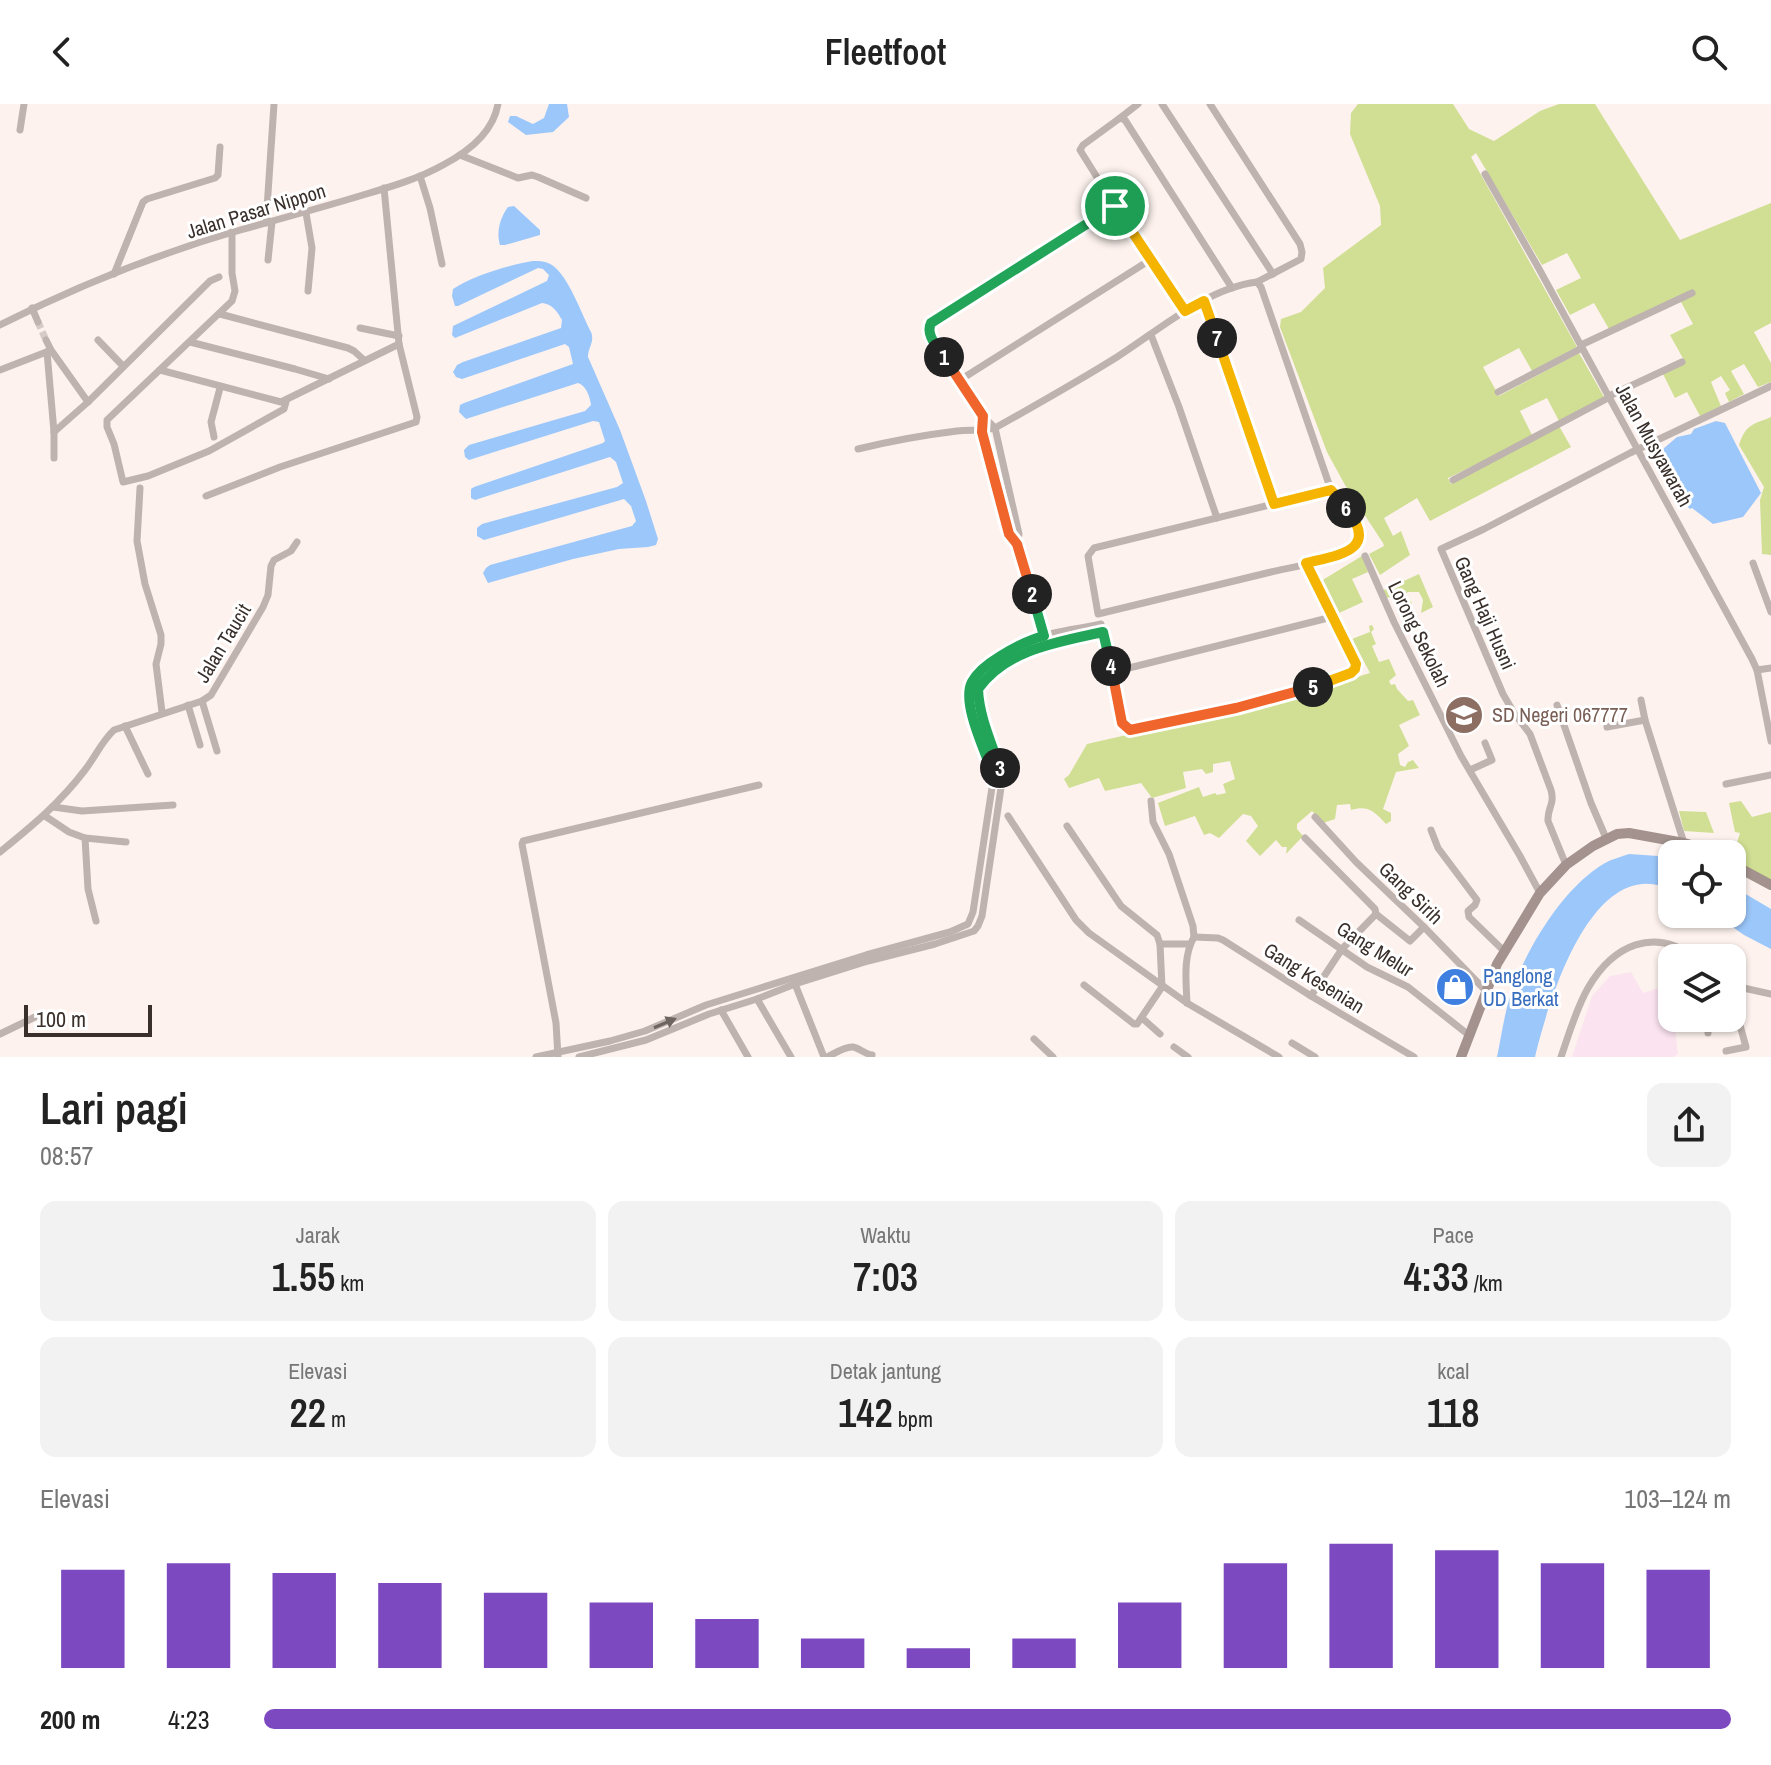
<!DOCTYPE html>
<html lang="id">
<meta charset="utf-8">
<style>
body{margin:0;font-family:"Archivo Narrow",sans-serif;background:#f2f2f2;color:#222;height:100vh;display:flex;flex-direction:column;font-size:30px;white-space:nowrap}
*{box-sizing:border-box;margin:0}
p{font-size:26px;color:#767676}
.icon{flex:none;width:44px;height:44px;fill:none;stroke:currentColor;stroke-width:2;stroke-linecap:round;stroke-linejoin:round}
.map{position:relative;height:953px;overflow:hidden}
.drawer{display:flex;flex-direction:column;background:#fff;flex:1}
.drawer>*{flex:none}
.fabs{position:absolute;left:1658px;top:736px;display:grid;gap:16px}
.fabs a{display:grid;place-items:center;width:88px;height:88px;border-radius:16px;background:#fff;box-shadow:0 2px 6px #0004;font-size:40px}
.scale{position:absolute;left:24px;bottom:20px;width:128px;box-sizing:border-box;padding-left:8px;border:4px solid #392f2b;border-top:0;font-size:22px;line-height:28px;white-space:nowrap;color:#392f2b;-webkit-text-stroke:6px #fff;paint-order:stroke}
.pin{position:absolute;display:grid;place-items:center;width:68px;height:68px;color:#fff;margin:-34px;border:4px solid #fff;border-radius:50%;box-shadow:0 2px 8px #0007}
.km{position:absolute;width:40px;height:40px;margin:-20px;border-radius:50%;background:#222;color:#fff;font-size:22px;line-height:40px;text-align:center}
.round{display:grid;place-items:center;flex:none;width:84px;height:84px;border-radius:16px;background:#f2f2f2}
.overview{display:flex;align-items:center;justify-content:space-between;height:136px;padding:0 40px}
h1{font-size:44px;font-weight:600;line-height:60px}
.stats{display:grid;grid-template-columns:repeat(3,1fr);gap:12px;height:136px;padding:8px 40px}
.stats div{display:grid;align-content:center;border-radius:16px;background:#f2f2f2;text-align:center}
.stats b{font-size:40px;font-weight:600}
.stats small{font-size:22px;font-weight:400}
.stats p{font-size:22px}
.chart{height:224px;padding:16px 40px}
.chart p{display:flex;justify-content:space-between}
.chart svg{width:100%;height:144px;margin-top:8px;stroke:#7c49c0;stroke-width:6}
ul{padding:0 40px;list-style:none;font-size:26px}
li{display:grid;grid-template-columns:128px 96px 1fr;align-items:center;height:60px}
li i{height:20px;border-radius:10px;background:#7c49c0}
header{display:flex;justify-content:space-between;align-items:center;height:104px;padding:0 40px;background:#fff;font-size:36px;font-weight:600}
.map>svg:first-child{display:block}
.industrial{fill:#fbe3f0}
.green{fill:#d0df93}
.water{fill:#9bc7fa}
.lines{fill:none;stroke-linecap:round;stroke-linejoin:round}
.street-tunnel{stroke:#d6cbc7;stroke-width:7;stroke-dasharray:7 3.5;stroke-linecap:butt}
.street{stroke:#beb3af;stroke-width:7}
.secondary{stroke:#a3928d;stroke-width:10}
.oneway{fill:#6e6460}
.split-1-casing{stroke:#fff;stroke-width:16}
.split-2-casing{stroke:#fff;stroke-width:16}
.split-3-casing{stroke:#fff;stroke-width:16}
.split-4-casing{stroke:#fff;stroke-width:16}
.split-5-casing{stroke:#fff;stroke-width:16}
.split-6-casing{stroke:#fff;stroke-width:16}
.split-7-casing{stroke:#fff;stroke-width:16}
.split-8-casing{stroke:#fff;stroke-width:16}
.split-1{stroke:#22a559;stroke-width:10}
.split-2{stroke:#f0652b;stroke-width:10}
.split-3{stroke:#22a559;stroke-width:10}
.split-4{stroke:#22a559;stroke-width:10}
.split-5{stroke:#f0652b;stroke-width:10}
.split-6{stroke:#f5b400;stroke-width:10}
.split-7{stroke:#f5b400;stroke-width:10}
.split-8{stroke:#f5b400;stroke-width:10}
.labels{text-anchor:middle;stroke-width:6;stroke-linejoin:round;paint-order:stroke}
.street-label{font-size:20px;fill:#392f2b;stroke:#fff}
.education-label{font-size:20px;fill:#785e54;stroke:#fff;text-anchor:start}
.shop-label{font-size:20px;fill:#366cbe;stroke:#fff;text-anchor:start}
</style>
<header><svg class="icon" aria-label="back" viewBox="0 0 24 24"><path d="M15 5l-7 7 7 7"/></svg>Fleetfoot<svg class="icon" aria-label="search" viewBox="0 0 24 24"><circle cx="10" cy="10" r="6"/><path d="M15 15l6 6"/></svg></header>
<div class="map">
<svg width="1771" height="953" viewBox="0 0 1771 953">
<rect width="100%" height="100%" fill="#fdf2ee"/>
<path class="industrial" d="M1631,868L1643,889L1672,880V914H1681L1683,925L1675,926L1678,950L1673,953H1572L1592,892L1610,872Z"/>
<g class="green">
<path d="M1358,0H1453L1469,25L1494,37L1540,7L1559,0H1595L1680,136L1771,99V219L1754,228L1771,259V278L1758,283L1744,260L1731,267L1744,290L1729,298L1725,289L1730,286L1721,272L1711,278L1721,302L1700,312L1687,288L1675,294L1663,270L1685,258L1670,231L1693,220L1681,198L1609,225L1594,199L1570,211L1556,186L1581,174L1567,149L1542,161L1476,49L1471,53L1577,243L1532,267L1519,244L1483,263L1499,292L1579,249L1604,293L1559,317L1547,294L1520,307L1533,333L1448,374L1451,380L1559,322L1571,343L1430,417L1417,394L1384,414L1393,432L1401,427L1410,451L1380,471L1369,450L1384,442L1383,439L1345,381L1327,348L1280,223L1281,215L1301,208L1325,184L1323,164L1381,121L1380,102L1350,30L1351,9Z"/>
<path d="M1771,313V451L1762,450L1760,396L1764,383L1739,341C1746,320 1752,321 1771,313Z"/>
<path d="M1362,452L1368,468L1352,475L1363,498L1339,509L1352,535L1370,528L1369,522L1372,521L1374,525L1371,528L1376,540L1372,542L1379,558L1389,555L1396,571L1389,577L1391,581L1395,580L1397,585L1408,597L1413,596L1420,611L1399,621L1409,642L1398,650L1400,661L1405,663L1408,658L1413,656L1419,664L1396,668L1383,705L1391,709V717L1386,720C1374,707 1368,701 1351,706L1350,700L1337,701L1335,715L1323,719L1312,707L1297,720V725L1303,732L1286,750L1287,743H1282L1276,736L1260,752L1246,737L1258,722L1251,712L1243,710L1219,734L1210,729L1204,731L1195,712L1165,722L1158,699L1199,683L1203,693L1215,689L1217,691L1226,689L1223,680L1235,675L1230,657L1213,660V668L1206,670L1202,665L1183,668L1186,684L1152,694L1141,679L1105,687L1099,674L1069,684L1064,675L1069,671L1087,640L1285,595L1370,569L1321,477Z"/>
<path d="M1419,470L1433,503L1421,509L1423,496L1419,488H1408L1405,490L1412,499V503L1409,505L1399,495L1394,497L1390,493L1386,494L1382,487Z"/>
<path d="M1741,697L1752,713L1771,708V777L1732,755L1740,729L1735,728L1729,699Z"/>
<path d="M1679,707L1706,708L1714,729L1684,727Z"/>
</g>
<g class="water">
<path d="M549,0H567L569,13L553,28L526,31L508,18L510,12H516L533,20L544,14Z"/>
<path d="M514,102L540,126V131L505,141H500C496,128 500,114 508,103Z"/>
<path d="M533,157C540,157 546,157 552,161C569,173 581,209 591,228C595,238 588,243 588,253L620,326L646,397L658,435L656,441L648,443L619,445L573,455L488,479L483,469L486,464L490,461L632,422L636,417L631,402L624,395L484,436L477,432V424L482,420L617,383L623,379L616,358L610,353L475,396L471,394V385L474,383L603,339L605,337L599,318L593,317L469,356L465,353L464,346L469,341L585,307L591,301C590,293 586,281 578,279L466,315L459,308L460,301L464,299L573,260L569,243L565,240L462,275L456,273L453,268L457,261L463,258L561,224L562,216C557,208 553,200 542,199L455,234L452,231L453,222L547,177L549,171L543,165L538,164L458,202H455L452,192L453,185C474,171 509,161 533,157Z"/>
<path d="M1716,317L1725,319L1761,389L1743,413L1713,420L1692,404L1690,405C1674,389 1661,374 1656,351L1677,333L1691,330L1694,325Z"/>
<path d="M1629,750L1658,752L1672,755V786C1592,747 1548,899 1535,953H1497C1502,930 1505,903 1514,881C1530,839 1566,781 1605,759C1612,755 1621,753 1629,750Z"/>
<path d="M1732,782L1771,805V845L1744,831L1714,810H1732Z"/>
</g>
<g class="lines">
<path class="street-tunnel" d="M38,218L46,236"/>
<g class="street">
<path d="M1162,0L1273,170"/>
<path d="M1210,0L1300,140L1302,148L1301,155L1257,178"/>
<path d="M1120,14L1138,0"/>
<path d="M20,26L24,0"/>
<path d="M460,51L518,74L532,71L538,73L586,94"/>
<path d="M1485,70L1538,163L1752,555L1757,566L1771,637"/>
<path d="M420,72L430,104L442,160"/>
<path d="M306,109L312,144L308,187"/>
<path d="M266,119L274,0"/>
<path d="M232,128V169L235,187L232,197L107,316V323L114,340L123,378L148,372L209,347L284,305L286,298"/>
<path d="M268,156L272,118"/>
<path d="M114,170L143,98L147,95L215,74L218,71L220,43"/>
<path d="M1204,197L1274,400"/>
<path d="M32,204L38,218"/>
<path d="M1185,207L1115,102L1080,46L1083,41L1120,14L1125,16L1232,184"/>
<path d="M220,210L348,244L354,247L364,256"/>
<path d="M0,221C73,184 155,151 233,128C276,116 320,104 363,91C390,83 418,75 443,61C468,48 493,29 498,0"/>
<path d="M360,224L399,232"/>
<path d="M1151,231L1179,303L1217,414"/>
<path d="M46,236L51,246L88,298L210,177L219,173"/>
<path d="M98,236L122,261"/>
<path d="M190,238L295,265L329,275"/>
<path d="M1581,241L1692,189"/>
<path d="M47,248L54,328V354"/>
<path d="M0,266L49,247"/>
<path d="M160,266L281,298L399,240"/>
<path d="M960,276L929,230L928,225L931,219L1115,102"/>
<path d="M1498,288L1582,244"/>
<path d="M1609,292L1682,258"/>
<path d="M983,312L982,328L1009,430L1017,440"/>
<path d="M54,328L88,298"/>
<path d="M214,333L211,318L220,284"/>
<path d="M858,345C891,337 924,331 957,327C971,325 981,328 995,324C1036,301 1077,278 1117,253C1159,226 1207,184 1257,178L1261,183L1331,386C1342,399 1365,420 1357,439C1355,444 1353,445 1348,447C1330,457 1293,463 1271,468C1214,482 1156,496 1098,510L1089,458L1088,452L1094,444L1331,386"/>
<path d="M1453,376L1610,293"/>
<path d="M140,384L137,437L145,480L161,531V540L156,560L162,608"/>
<path d="M206,392L280,363L416,318L417,313L399,240L384,84"/>
<path d="M1365,452L1394,518L1461,652L1520,752L1540,789"/>
<path d="M1753,459L1771,508"/>
<path d="M1102,525L1113,568L1332,513"/>
<path d="M1045,535L1017,440L1019,430L995,324L983,312L960,276L1150,156"/>
<path d="M1757,566L1771,564"/>
<path d="M1113,568L1122,619L1130,626L1236,604L1303,586L1351,569L1355,565V555L1332,513L1306,459"/>
<path d="M1641,596L1645,616L1684,739"/>
<path d="M202,597L217,647"/>
<path d="M188,601L200,641"/>
<path d="M1557,601L1591,699L1606,734"/>
<path d="M125,622L148,670"/>
<path d="M1607,623L1645,616"/>
<path d="M1470,666L1492,656L1485,639"/>
<path d="M1726,680L1771,671"/>
<path d="M1151,697L1153,718L1169,750L1193,822L1194,833C1183,852 1186,877 1187,899"/>
<path d="M53,703L82,707L173,701"/>
<path d="M45,712L69,728L85,734L126,738"/>
<path d="M1008,712L1076,816L1089,829L1187,899L1279,953"/>
<path d="M1315,713L1356,758L1424,823L1486,887"/>
<path d="M1067,722L1121,802L1157,831L1160,840L1162,883L1137,920H1134L1084,881"/>
<path d="M1431,726L1438,744L1477,796L1475,801L1468,807L1469,813L1504,847"/>
<path d="M85,734L88,785L96,817"/>
<path d="M1305,734L1375,805L1376,810"/>
<path d="M0,748C33,721 59,700 85,666C95,653 102,637 114,626L202,597L211,591L263,503L268,491L271,462L274,456L291,447L297,438"/>
<path d="M1566,761L1548,717C1547,704 1555,701 1551,686L1530,630L1514,609L1503,590L1441,445L1484,425L1630,349L1771,282"/>
<path d="M1299,816L1367,863L1408,883L1470,932"/>
<path d="M1194,833L1218,834L1223,836L1311,892L1414,953"/>
<path d="M1160,840H1189"/>
<path d="M1732,879L1739,883L1771,890"/>
<path d="M795,880L824,953"/>
<path d="M1311,892L1342,845L1376,810L1410,837L1424,823"/>
<path d="M757,895L791,953"/>
<path d="M1737,904L1739,883"/>
<path d="M721,906L748,953"/>
<path d="M1142,914L1160,930"/>
<path d="M1708,914V929"/>
<path d="M0,930L35,913"/>
<path d="M1034,935L1053,953"/>
<path d="M1292,939L1315,953"/>
<path d="M1174,943L1188,953"/>
<path d="M1726,947L1746,943L1738,914"/>
<path d="M536,953L610,937L645,927L706,901L866,851L950,828L968,820L973,808L993,677L992,667C986,648 967,608 969,590C971,565 1012,543 1033,535C1054,527 1079,525 1101,520"/>
<path d="M558,953L556,919L522,740L523,737L759,681"/>
<path d="M579,953L646,936L709,910L757,895L795,880L868,857L935,840L974,827L978,822L982,812L1002,677C1000,645 979,618 978,585C1007,545 1058,538 1103,528"/>
<path d="M827,953C834,950 845,942 853,943C859,944 865,950 872,951"/>
<path d="M1561,953C1569,930 1576,905 1588,884C1613,841 1654,822 1696,854"/>
</g>
<g class="secondary">
<path d="M1732,760L1771,781"/>
<path d="M1461,953L1497,860L1540,789L1566,761L1593,742L1617,730L1629,729L1684,739L1709,746L1716,750"/>
</g>
</g>
<defs><path id="oneway-solid" d="M-6-.8H1V-3.2L6.5 0L1 3.2V.8H-6Z" transform="scale(2)"/></defs>
<use class="oneway" href="#oneway-solid" transform="translate(665 919) rotate(-23)"/>
<g class="lines">
<defs>
<path id="split-1" d="M944,253C938,243 925,231 931,219L1115,102"/>
<path id="split-2" d="M944,253L983,312L982,328L1009,430L1017,440L1032,490"/>
<path id="split-3" d="M1000,664L1002,677H993L992,667C985,647 961,598 972,578C978,567 989,559 999,553C1013,544 1028,536 1044,532L1032,490"/>
<path id="split-4" d="M1000,664C991,638 979,612 978,585C1007,545 1058,538 1103,528L1111,562"/>
<path id="split-5" d="M1111,562L1122,619L1130,626L1236,604L1313,583"/>
<path id="split-6" d="M1313,583L1351,569L1355,565L1356,560L1306,459C1338,451 1381,447 1346,404"/>
<path id="split-7" d="M1217,234L1274,400L1331,386L1346,404"/>
<path id="split-8" d="M1115,102L1185,207L1204,197L1217,234"/>
</defs>
<use href="#split-1" class="split-1-casing"/>
<use href="#split-2" class="split-2-casing"/>
<use href="#split-3" class="split-3-casing"/>
<use href="#split-4" class="split-4-casing"/>
<use href="#split-5" class="split-5-casing"/>
<use href="#split-6" class="split-6-casing"/>
<use href="#split-7" class="split-7-casing"/>
<use href="#split-8" class="split-8-casing"/>
<use href="#split-1" class="split-1"/>
<use href="#split-2" class="split-2"/>
<use href="#split-3" class="split-3"/>
<use href="#split-4" class="split-4"/>
<use href="#split-5" class="split-5"/>
<use href="#split-6" class="split-6"/>
<use href="#split-7" class="split-7"/>
<use href="#split-8" class="split-8"/>
</g>
<defs>
<symbol id="school-disc" viewBox="-11 -11 22 22"><circle r="9.5" fill="#8d6e63" stroke="#fff"/><path d="M0-5L7-2L0 1L-7-2ZM-4 1L0 2.5L4 1V4Q0 6-4 4Z" fill="#fff"/></symbol>
<symbol id="shop-disc" viewBox="-11 -11 22 22"><circle r="9.5" fill="#3f7fe0" stroke="#fff"/><path d="M-5-2.5h2.3a2.7 3.5 0 0 1 5.4 0H5L5.5 6h-11ZM-1.5-2.5h3a1.5 2.3 0 0 0-3 0Z" fill="#fff"/></symbol>
</defs>
<g fill-rule="evenodd">
<use href="#school-disc" x="1442" y="589" width="44" height="44"/>
<use href="#shop-disc" x="1433" y="861" width="44" height="44"/>
</g>
<g class="labels">
<g class="street-label">
<text transform="translate(256 107) rotate(-17)" y="7">Jalan Pasar Nippon</text>
<text transform="translate(1654 341) rotate(61)" y="7">Jalan Musyawarah</text>
<text transform="translate(1485 509) rotate(66)" y="7">Gang Haji Husni</text>
<text transform="translate(1419 530) rotate(64)" y="7">Lorong Sekolah</text>
<text transform="translate(223 539) rotate(-59)" y="7">Jalan Taucit</text>
<text transform="translate(1411 789) rotate(44)" y="7">Gang Sirih</text>
<text transform="translate(1375 845) rotate(32)" y="7">Gang Melur</text>
<text transform="translate(1314 874) rotate(32)" y="7">Gang Kesenian</text>
</g>
<g class="education-label">
<text x="1492" y="618">SD Negeri 067777</text>
</g>
<g class="shop-label">
<text x="1483" y="879">Panglong<tspan x="1483" dy="23">UD Berkat</tspan></text>
</g>
</g>
</svg>
<div class="fabs">
<a><svg class="icon" aria-label="locate" viewBox="0 0 24 24"><circle cx="12" cy="12" r="6"/><path d="M12 2v4M12 18v4M2 12h4M18 12h4"/></svg></a>
<a><svg class="icon" aria-label="layers" viewBox="0 0 24 24"><path d="M12 4l9 5-9 5-9-5zM3 14l9 5 9-5"/></svg></a>
</div>
<div class="scale">100 m</div>
<div class="pin" style="left:1115px;top:102px;background:#1e9e55"><svg class="icon" aria-label="arrive" viewBox="0 0 24 24"><path d="M6 21V4h12l-3 4 3 4H6"/></svg></div>
<b class="km" style="left:944px;top:253px">1</b>
<b class="km" style="left:1032px;top:490px">2</b>
<b class="km" style="left:1000px;top:664px">3</b>
<b class="km" style="left:1111px;top:562px">4</b>
<b class="km" style="left:1313px;top:583px">5</b>
<b class="km" style="left:1346px;top:404px">6</b>
<b class="km" style="left:1217px;top:234px">7</b>
</div>
<section class="drawer">
<div class="overview"><div><h1>Lari pagi</h1><p>08:57</p></div><a class="round"><svg class="icon" aria-label="share" viewBox="0 0 24 24"><path d="M12 15V3M7 8l5-5 5 5M5 13v7h14v-7"/></svg></a></div>
<div class="stats">
<div><p>Jarak</p><b>1.55<small> km</small></b></div>
<div><p>Waktu</p><b>7:03</b></div>
<div><p>Pace</p><b>4:33<small> /km</small></b></div>
</div>
<div class="stats">
<div><p>Elevasi</p><b>22<small> m</small></b></div>
<div><p>Detak jantung</p><b>142<small> bpm</small></b></div>
<div><p>kcal</p><b>118</b></div>
</div>
<div class="chart"><p><span>Elevasi</span>103–124 m</p>
<svg viewBox="0 0 160 44" preserveAspectRatio="none"><path d="M5 44V14M15 44V12M25 44V15M35 44V18M45 44V21M55 44V24M65 44V29M75 44V35M85 44V38M95 44V35M105 44V24M115 44V12M125 44V6M135 44V8M145 44V12M155 44V14"/></svg>
</div>
<ul>
<li><b>200 m</b>4:23<i style="width:100%"></i></li>
</ul>
</section>
